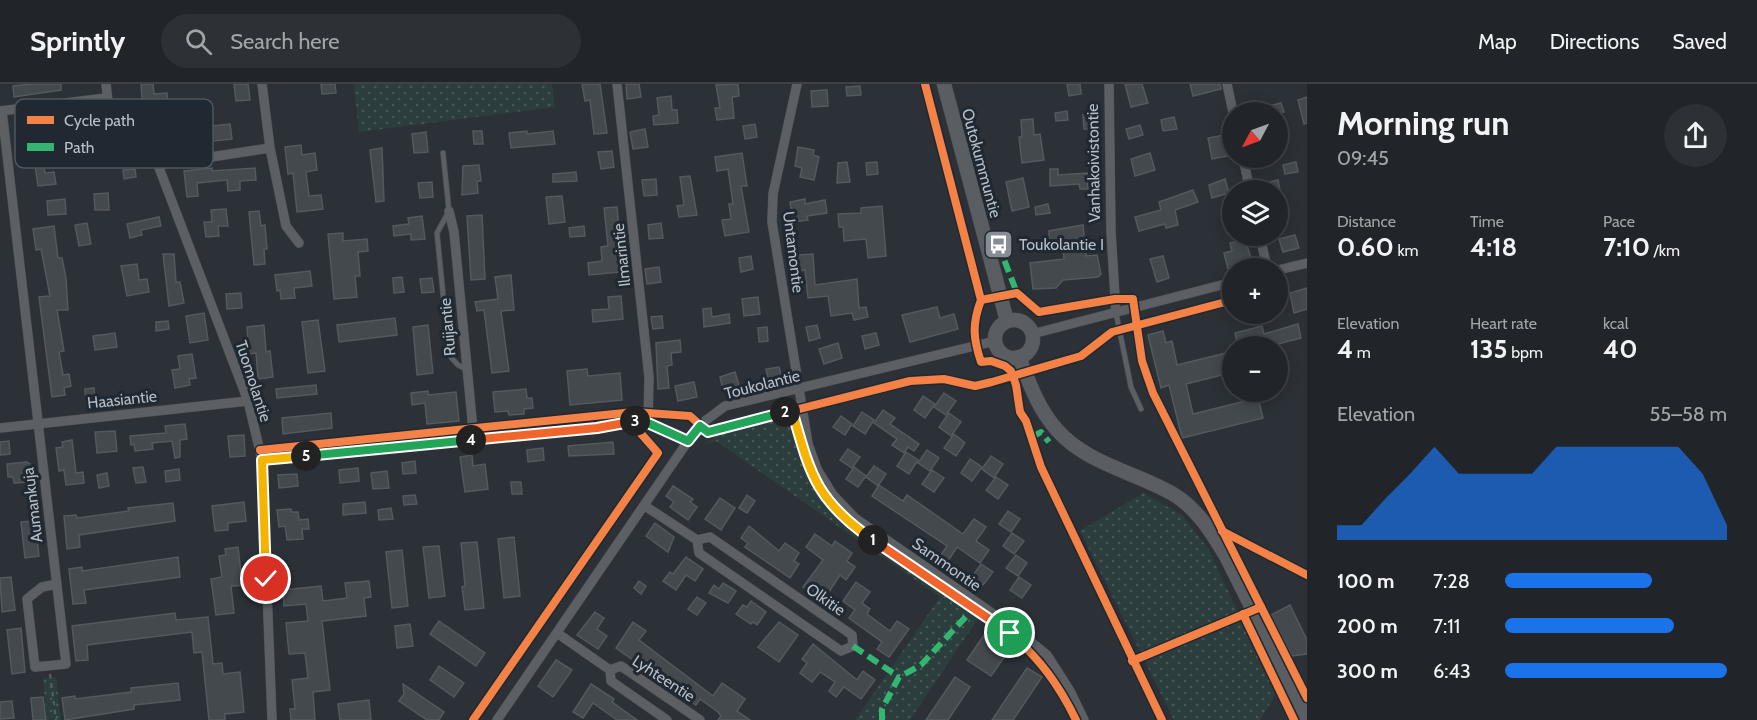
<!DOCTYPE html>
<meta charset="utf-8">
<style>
body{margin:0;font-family:Cabin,sans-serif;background:#2d3135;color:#f1f3f6;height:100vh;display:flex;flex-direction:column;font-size:22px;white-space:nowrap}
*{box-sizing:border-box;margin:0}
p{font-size:20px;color:#a2a5a8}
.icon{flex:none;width:33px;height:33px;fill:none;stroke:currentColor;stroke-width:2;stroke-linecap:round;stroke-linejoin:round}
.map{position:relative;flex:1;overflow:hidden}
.sheet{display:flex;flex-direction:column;background:#212529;width:450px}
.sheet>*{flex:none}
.needle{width:39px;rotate:229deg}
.controls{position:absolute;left:1222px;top:18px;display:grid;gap:12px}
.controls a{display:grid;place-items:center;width:66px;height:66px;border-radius:50%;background:#212529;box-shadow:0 3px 15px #0003,0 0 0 2px #3e4246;font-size:30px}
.pin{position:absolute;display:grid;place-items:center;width:51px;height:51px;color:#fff;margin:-26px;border:3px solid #fff;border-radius:50%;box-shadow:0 2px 6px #0007}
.km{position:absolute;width:30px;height:30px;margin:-15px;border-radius:50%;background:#222;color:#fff;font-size:16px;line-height:30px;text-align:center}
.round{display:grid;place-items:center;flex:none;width:63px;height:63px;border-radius:32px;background:#2d3135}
.head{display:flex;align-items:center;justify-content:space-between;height:102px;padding:0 30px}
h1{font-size:33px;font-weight:700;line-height:45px}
.metrics{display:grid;grid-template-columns:repeat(3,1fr);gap:9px;height:102px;padding:6px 30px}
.metrics div{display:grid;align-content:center}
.metrics b{font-size:26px;font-weight:700}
.metrics small{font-size:16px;font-weight:400}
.metrics p{font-size:16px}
.chart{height:168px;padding:12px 30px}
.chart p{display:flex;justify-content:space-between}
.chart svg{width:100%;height:108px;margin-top:6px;fill:#1a73e8;opacity:.7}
ul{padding:0 30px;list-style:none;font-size:20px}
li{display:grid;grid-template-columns:96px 72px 1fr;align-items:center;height:45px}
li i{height:15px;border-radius:8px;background:#1a73e8}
header{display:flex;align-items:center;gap:36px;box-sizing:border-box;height:84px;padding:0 30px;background:#212529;border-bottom:2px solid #3e4246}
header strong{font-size:28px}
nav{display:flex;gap:33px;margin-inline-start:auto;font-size:21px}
.search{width:420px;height:54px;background:#2d3135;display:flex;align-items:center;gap:15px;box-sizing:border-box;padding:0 21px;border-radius:33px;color:#a2a5a8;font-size:22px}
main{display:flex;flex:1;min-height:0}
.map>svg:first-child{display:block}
.grass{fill:url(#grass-dots)}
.building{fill:#44494e;stroke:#54585f;stroke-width:1.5}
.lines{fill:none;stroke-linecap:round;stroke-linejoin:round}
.lane-casing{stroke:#4a4d52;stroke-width:6}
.street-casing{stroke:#4a4d52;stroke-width:10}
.secondary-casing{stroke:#4a4d52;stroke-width:15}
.path{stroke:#5a5f63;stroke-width:2;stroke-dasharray:4.5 4.5;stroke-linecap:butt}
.lane{stroke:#5c6065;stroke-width:4.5}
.street{stroke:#5c6065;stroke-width:9}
.secondary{stroke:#5a5e63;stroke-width:14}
.quiet{stroke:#33b770;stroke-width:6;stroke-dasharray:12 6;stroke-linecap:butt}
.cycleway-casing{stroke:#202831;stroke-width:11}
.cycleway{stroke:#f48246;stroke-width:8}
.split-1-casing{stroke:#fff;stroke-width:12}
.split-2-casing{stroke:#fff;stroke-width:12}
.split-3-casing{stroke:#fff;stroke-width:12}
.split-4-casing{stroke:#fff;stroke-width:12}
.split-5-casing{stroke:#fff;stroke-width:12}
.split-6-casing{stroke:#fff;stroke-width:12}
.split-1{stroke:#f0652b;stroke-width:8}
.split-2{stroke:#f5b400;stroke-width:8}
.split-3{stroke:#22a559;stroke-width:8}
.split-4{stroke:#f0652b;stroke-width:8}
.split-5{stroke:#22a559;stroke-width:8}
.split-6{stroke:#f5b400;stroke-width:8}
.labels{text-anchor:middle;stroke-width:6;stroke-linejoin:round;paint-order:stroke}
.street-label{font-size:16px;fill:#b7bec7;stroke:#202831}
.poi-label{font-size:16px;fill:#b7bec7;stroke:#202831;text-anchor:start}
.key{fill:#202831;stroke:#4d555e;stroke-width:1.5}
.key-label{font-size:16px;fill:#b7bec7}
</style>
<header>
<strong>Sprintly</strong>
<div class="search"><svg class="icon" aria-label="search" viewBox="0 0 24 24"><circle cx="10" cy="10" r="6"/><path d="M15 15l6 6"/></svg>Search here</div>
<nav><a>Map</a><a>Directions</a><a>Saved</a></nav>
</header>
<main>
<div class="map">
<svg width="1307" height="636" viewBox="0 0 1307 636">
<defs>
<pattern id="grass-dots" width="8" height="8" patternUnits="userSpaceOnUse" patternTransform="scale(1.5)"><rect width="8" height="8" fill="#2c3d3d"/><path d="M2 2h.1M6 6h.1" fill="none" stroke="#485758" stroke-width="1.8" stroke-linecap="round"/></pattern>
</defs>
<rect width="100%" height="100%" fill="#2c3137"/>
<g class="grass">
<path d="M354,0H552L555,23L359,48Z"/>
<path d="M783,334L789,335C794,347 795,360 799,372C808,397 822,416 840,436L979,533L910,636H855L940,513L716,357L702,361L716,352Z"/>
<path d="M1143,409L1182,431L1209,466L1276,610L1260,636H1174L1080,447Z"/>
<path d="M56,593L61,636H47L43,594Z"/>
</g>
<g class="building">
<path d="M33,0H61V6L14,13L13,2Z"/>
<path d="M141,0H153L154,10L167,9L168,19L154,20L155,26L143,27Z"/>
<path d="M234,0H248L250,16L236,17Z"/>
<path d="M321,0H335L336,9L322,10Z"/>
<path d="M582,0H600L607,49L594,50L590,16L585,17Z"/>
<path d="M626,0H639L641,13L627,15Z"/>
<path d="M738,0L739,12L732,13L734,34L717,36L715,24H720L716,1Z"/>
<path d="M1067,0H1080L1081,10L1069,12Z"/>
<path d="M1125,0H1142L1148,19L1131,23Z"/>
<path d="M1190,0H1220L1221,5L1193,12Z"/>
<path d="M860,2L861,11L847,12L846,3Z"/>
<path d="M827,6L828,22L812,23L811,7Z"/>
<path d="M671,12L672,26H677L678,39L654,41L653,32L659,31L657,14Z"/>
<path d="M1307,13V39L1304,40L1298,16Z"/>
<path d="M1281,19L1284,28H1257V25Z"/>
<path d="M1067,27L1068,36L1056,37L1055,29Z"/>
<path d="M1083,31H1094V45H1084Z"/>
<path d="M1174,33L1177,45L1163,47L1161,36Z"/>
<path d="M1033,35L1034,51L1040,50L1044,76L1022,79L1019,53H1022L1021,36Z"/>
<path d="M42,38L44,52L39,53L45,89L54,88L56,100L38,102L34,75L26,76L25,66H21L18,49H22L21,41Z"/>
<path d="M230,40L232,55L204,58L203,43Z"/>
<path d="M755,40L757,53L745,55L743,42Z"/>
<path d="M1140,41L1143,51L1129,55L1126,45Z"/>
<path d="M645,45L648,63L633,65L630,48Z"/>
<path d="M473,47H482L483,60H474Z"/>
<path d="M527,47V50L553,47L555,60L511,64L509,49Z"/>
<path d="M426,48L428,68L414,69L412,50Z"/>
<path d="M1224,51L1228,72L1212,75L1208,54Z"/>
<path d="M301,61L302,71L315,69L317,86L306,88L309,112L321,111L323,125L297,128L293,89L288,90L285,63Z"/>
<path d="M798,63L814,66L813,71L819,73L814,96L800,93L802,84L795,82Z"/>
<path d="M382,64L384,117L376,118L370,66Z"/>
<path d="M612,67L614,83L601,85L598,68Z"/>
<path d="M742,69L747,102H741L749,148L725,152L722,136L731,135L729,120H733L728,85L717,87L715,73Z"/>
<path d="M1150,69L1155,86L1135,92L1131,75Z"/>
<path d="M847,78L850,98L837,99L838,79Z"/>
<path d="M877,78L878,90L867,91L866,79Z"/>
<path d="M1296,78L1298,88L1285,90L1283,81Z"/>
<path d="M479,81L481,97H477L478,109L462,111L463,82Z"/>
<path d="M212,84V87L255,84L256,96L240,97V106L228,107L227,96L197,99L198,112L187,113L184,87Z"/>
<path d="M135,85L136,93L124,95L123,86Z"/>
<path d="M1050,85H1058V91L1087,89L1088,105H1080L1079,100L1050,102Z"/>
<path d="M576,88L577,97L553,98V90Z"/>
<path d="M690,92L697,131L679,133L677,122L684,121L680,93Z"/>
<path d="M1023,94L1029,123L1012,127L1006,98Z"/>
<path d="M656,95L657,111L644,112L642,96Z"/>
<path d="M1225,95L1229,109L1212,114L1209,101Z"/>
<path d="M1278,96L1280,106H1257L1256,101Z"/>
<path d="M432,98L433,113L420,114L418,99Z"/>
<path d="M1193,106L1198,118L1175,126L1178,141L1166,144L1165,140L1139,147L1135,133L1161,126L1159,118Z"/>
<path d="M108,109L109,126H95L94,110Z"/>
<path d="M562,112L565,138L549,140L546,113Z"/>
<path d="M65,115L66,130L48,131L47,117Z"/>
<path d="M805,115V120L825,116L827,129L807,132L808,136L793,138L790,118Z"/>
<path d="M1048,120L1050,129L1036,131L1035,123Z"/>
<path d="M882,122L886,172L868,174L866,155L844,157L843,143H839L838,130L861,129V124Z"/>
<path d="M617,123L619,145L615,146L619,188L589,191L588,179L602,177L601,163L608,162L604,124Z"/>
<path d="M226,125L228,142H218L219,152L206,153L204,138H212L211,126Z"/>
<path d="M259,127L261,142L265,141L267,165H264L265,180L254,181L249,128Z"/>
<path d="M482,131L485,195L471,196L467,132Z"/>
<path d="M422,132L425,155L411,156V150L394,152L393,142L409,140L408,134Z"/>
<path d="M159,133L161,142L141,146L142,151L130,154L127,140Z"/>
<path d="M87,139L91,160L79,162L75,141Z"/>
<path d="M661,139L663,154L649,155L648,141Z"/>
<path d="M1083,141L1086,172L1097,171L1101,190L1098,193L1063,196L1056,204L1033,205L1030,179L1064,175L1062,156L1049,157V147Z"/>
<path d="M54,142L58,174H62L66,194L68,226H57L64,267L59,268L63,291L69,290L71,302L64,304L65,311L52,313L39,213L50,212L41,165L36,166L33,145Z"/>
<path d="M584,142L585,152L570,153L569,144Z"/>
<path d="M343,149V157L367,155L368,167L358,168L360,192H355L357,213L334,215L328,150Z"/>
<path d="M1295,151L1299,164L1283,168L1279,155Z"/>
<path d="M1245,155L1251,174L1243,176L1244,181L1228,185L1224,169L1232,167L1230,159Z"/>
<path d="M163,170H174L176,198H180L184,219L169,222Z"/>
<path d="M813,170L815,201L857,195L859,224L866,223L868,233L854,236L852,229L831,232L828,212L808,214L805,186L800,187L798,171Z"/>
<path d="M751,172L753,185L741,188L739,174Z"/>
<path d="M1163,172L1169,194L1157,198L1150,175Z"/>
<path d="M137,180L139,196L147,195L149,208L127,212L121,182Z"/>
<path d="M659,183L661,198L647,200L645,185Z"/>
<path d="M310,187L312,202L294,204L295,214L281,215L280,206L277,207L275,191Z"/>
<path d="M511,191L514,226L501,227L509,287L492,289L484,226L477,227L475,218L498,215L495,193Z"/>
<path d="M402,193L404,208L394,209L393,194Z"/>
<path d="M432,194L434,208L422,209L420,195Z"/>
<path d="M1307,204V225L1294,229L1290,209Z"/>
<path d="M241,209L242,224L227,225L226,210Z"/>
<path d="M621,212L623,235L593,238L592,226L609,225L608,213Z"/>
<path d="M758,213L760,230L744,232L742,215Z"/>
<path d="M937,223L940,234L954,230L958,245L910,258L902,231Z"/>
<path d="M711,224L712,233L729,230L730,239L704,243L703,225Z"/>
<path d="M204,229L208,256L190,259L186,232Z"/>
<path d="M662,232L663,244L653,245L651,233Z"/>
<path d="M395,234L397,251L339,258L337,241Z"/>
<path d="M318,236L325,287L308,289L302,238Z"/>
<path d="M168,237L169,245L156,247V238Z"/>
<path d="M1298,240L1301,254L1278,260L1279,262H1238L1235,249L1262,242L1264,250Z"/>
<path d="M264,241L266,268L270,267L273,293L258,295L256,269L249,270L247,243Z"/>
<path d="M428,241L433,289L417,291L413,243Z"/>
<path d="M817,241L820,254L809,257L806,243Z"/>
<path d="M767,243L768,257L759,258L758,244Z"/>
<path d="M1163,247L1166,259L1172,257L1177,281L1226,269L1230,289L1186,300L1193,330L1258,314L1263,334L1182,354L1169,301L1161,304L1148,251Z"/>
<path d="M115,249L117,263L95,266L93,252Z"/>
<path d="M876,249L879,261L865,265L862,252Z"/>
<path d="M680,256L681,268L671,269L672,281L667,282L669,304L658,305L656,259Z"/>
<path d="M838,259L842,274L824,280L819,265Z"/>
<path d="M192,270L196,294L189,295L190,301L175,304L172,286L180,285L178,272Z"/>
<path d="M779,283L781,291L768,294L766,285Z"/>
<path d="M587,285L588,292L620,289L622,316L570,321L567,287Z"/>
<path d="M735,288L739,301L723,305L720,293Z"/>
<path d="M694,298L697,313L678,317L675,302Z"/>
<path d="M316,301L317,310L277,314L276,305Z"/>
<path d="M94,304L95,318L86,319L85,305Z"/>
<path d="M526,305L527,314H532L533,324L524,325V330L509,331L508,327L495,328L493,308Z"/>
<path d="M428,307V311L456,308L459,337L427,340L425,319L412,321L411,309Z"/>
<path d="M944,309L956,317L946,331L934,323Z"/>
<path d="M923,312L935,320L925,334L914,326Z"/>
<path d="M883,326L895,334L890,340L919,360L914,367L908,363L904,369L892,361L897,355L874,339Z"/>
<path d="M862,328L874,336L865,350L853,342Z"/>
<path d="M331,329L332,344L283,350L282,334Z"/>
<path d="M949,329L961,338L951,352L939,343Z"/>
<path d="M841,332L852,340L845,351L833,343Z"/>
<path d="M185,340L187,355L180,356V373L175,374L172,357L152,359L153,365L135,367L134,360L131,361L130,352L166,349L165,342Z"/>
<path d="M115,347L117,367L97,369L95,348Z"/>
<path d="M954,350L965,359L956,372L944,364Z"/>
<path d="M244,351L245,372L230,373L228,352Z"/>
<path d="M72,356L76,389L83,388L84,399L66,401L64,386L59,387L56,364L63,363L62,358Z"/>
<path d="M9,357L10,370L0,371V358Z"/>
<path d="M613,358L614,370L569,372L568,362Z"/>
<path d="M543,364L544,376L528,378L527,366Z"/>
<path d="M848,365L860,373L852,384L840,376Z"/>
<path d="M927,366L939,374L930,387L918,379Z"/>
<path d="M906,368L918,376L909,390L897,382Z"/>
<path d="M472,371L473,382L485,380L488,405L465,408L460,373Z"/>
<path d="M991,372L1003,380L994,394L982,385Z"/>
<path d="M970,375L982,383L972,397L961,389Z"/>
<path d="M415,377L416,389L403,390L402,379Z"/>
<path d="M27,378L30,380L32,398L14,399L13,393H8L7,380Z"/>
<path d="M874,382L886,390L878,402L866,393Z"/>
<path d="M143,383L146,398L136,399L133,384Z"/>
<path d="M854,383L866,392L858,403L846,395Z"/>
<path d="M358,384L359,397L340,399L339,386Z"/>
<path d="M179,385L180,396L166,398L165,387Z"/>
<path d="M932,386L944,394L934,408L922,400Z"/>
<path d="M387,387L389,404L373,405L371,389Z"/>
<path d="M107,389L109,402L99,404L97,391Z"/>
<path d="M297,390L298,402L279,404L278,391Z"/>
<path d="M996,393L1008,401L998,415L986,406Z"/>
<path d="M511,398H521L522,410H512Z"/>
<path d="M879,401L903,417L907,411L963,450L974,435L986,443L976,457L989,466L980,479L957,463L948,477L941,471L947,462L872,412Z"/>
<path d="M673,402L693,415L690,418L697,423L688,436L670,423L674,418L666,412Z"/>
<path d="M415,411L417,420L404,421L403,412Z"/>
<path d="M747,411L755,417L747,429L739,424Z"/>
<path d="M720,414L735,424L721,446L705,435Z"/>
<path d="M244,418L246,437L228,439V446L215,447L212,422Z"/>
<path d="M365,418L366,429L343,431V420Z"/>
<path d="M173,419L175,437L79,451L80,463L67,465L64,432L76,431L77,434L129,427L128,424Z"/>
<path d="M391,424L393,435L379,436L378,426Z"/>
<path d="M291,425V428H298L299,436L308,435L309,445H302L303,455L287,456L285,442L279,443L277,426Z"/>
<path d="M1008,427L1020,435L1011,448L999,440Z"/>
<path d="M35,437L39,472L25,474L21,438Z"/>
<path d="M655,439L674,453L668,468L646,452Z"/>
<path d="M749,442L779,467L785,459L799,469L794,477L799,480L790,494L745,463L748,459L741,454Z"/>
<path d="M1012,449L1024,457L1014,470L1003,462Z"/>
<path d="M815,450L832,462L835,457L852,469L847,477L855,483L846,496L840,491L823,517L803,503L823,476L806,463Z"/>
<path d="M514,453L520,512L504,514L498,455Z"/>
<path d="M477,458L484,524L465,526L462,503L465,502L461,459Z"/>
<path d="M439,462L445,512L429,514L423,463Z"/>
<path d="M238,463L241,489L251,488L252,501L231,502L234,529L216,531L211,495L222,493L219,472L226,471L225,465Z"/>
<path d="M402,466L408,522L392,524L386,468Z"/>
<path d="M1016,471L1027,479L1018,492L1006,484Z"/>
<path d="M178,473L180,493L84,506L86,519L73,520L69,485L82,483V487Z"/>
<path d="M686,473L703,485L695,497L686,491L676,506L663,497L670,488L673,490Z"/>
<path d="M981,480L993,488L983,501L972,493Z"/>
<path d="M11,493L15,526L2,528L0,494Z"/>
<path d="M1019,493L1031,501L1022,514L1010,506Z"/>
<path d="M369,497L371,513L364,514L366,532L322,537L330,606L313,608L315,636H291L290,625H295L292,596L308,594L305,569L289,570L286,539L308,537L306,520L284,522L283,506L321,502L323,517L347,514L345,499Z"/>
<path d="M639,497L646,502L641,510L634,504Z"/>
<path d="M856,498L870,508L862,519L870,525L867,530L890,547L897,537L909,545L889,573L877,565L882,558L849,534L855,526L843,517Z"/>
<path d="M723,499L736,507L728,519L709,509L714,501L719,505Z"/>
<path d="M697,513L706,519L697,531L688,525Z"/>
<path d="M751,517L766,528L757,541L753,538L751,540L736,530L743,521L747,523Z"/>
<path d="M1290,521L1307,556V570L1292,572L1271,531Z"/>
<path d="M595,528L604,534L597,545L607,552L598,565L577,551Z"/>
<path d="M175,529L176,536L208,533L213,580L222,579L223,590L240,588L244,628L225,630V636H209L202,568L194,569L192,548L87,561L88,576L76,577L72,542Z"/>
<path d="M439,537L485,569L476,582L430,550Z"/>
<path d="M633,538L646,547L639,556L713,612L722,599L745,615L737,627L750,636H718L721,632L718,628L700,615L696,621L616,564Z"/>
<path d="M779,538L798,551L779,578L758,563Z"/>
<path d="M410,540L413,562L397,564L395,542Z"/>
<path d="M21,544L25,588L12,590L7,546Z"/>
<path d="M988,545L1015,564L1008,574L1005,572L991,592L967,576Z"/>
<path d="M813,560L857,596L863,587L875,596L861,615L844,603L836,613L829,607L835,598L820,588L812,598L800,589L807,579L802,575Z"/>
<path d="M556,576L572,586L553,613L538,602Z"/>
<path d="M439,582L464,599L454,613L430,596Z"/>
<path d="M1027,584L1042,593L1013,636H992Z"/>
<path d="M955,593L970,603L948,636H926Z"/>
<path d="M178,599L180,616L134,621V625L65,636L62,614L75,612V615L131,608V604Z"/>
<path d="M403,600L444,628L439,636H427L399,617L404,610Z"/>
<path d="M591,600L614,615L612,618L637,636H617L593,619L583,634L573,628Z"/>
<path d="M43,613L46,636H33L31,614Z"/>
<path d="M369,616L371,636H340L338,620Z"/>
<path d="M12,617L14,634L0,635V618Z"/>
</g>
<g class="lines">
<defs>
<g id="lane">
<path d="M443,69L449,127L437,149L449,271L458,281L466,285"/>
<path d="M1116,229L1131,303L1141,325"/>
</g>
<g id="street">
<path d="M106,0L110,35L120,48L158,81L248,317L262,376L272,636"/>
<path d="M262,0L270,64L286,142L299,159"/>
<path d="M617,0L649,293L648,339"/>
<path d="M797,0L773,110L772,138L808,360L817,385L833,411L855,434L1018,547L1047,571L1070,607L1084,636"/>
<path d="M1109,0L1111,148L1116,229"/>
<path d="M1227,0L1233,28"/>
<path d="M0,27L106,14"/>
<path d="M2,27L66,580L35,583L27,515L42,503L57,500"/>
<path d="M1243,74L1250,106"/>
<path d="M158,81L270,64"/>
<path d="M449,127L454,148L474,356"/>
<path d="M1260,152L1267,184"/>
<path d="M1278,186L1307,179"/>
<path d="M1032,250L1233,198"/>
<path d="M0,344L248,317"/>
<path d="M262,376L597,344C645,336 644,337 688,357L705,337L725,322L995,257"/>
<path d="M645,422L697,456L699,469L841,567L853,562L852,551L710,453L697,456"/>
<path d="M557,549L610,586L611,597L667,636"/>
<path d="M610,586L621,582L700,636"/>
<path d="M497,636L688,357"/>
</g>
<g id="secondary">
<path d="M944,0L1007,237"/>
<circle cx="1014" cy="255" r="19"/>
<path d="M1019,273C1029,298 1038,325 1057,346C1087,380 1135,388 1173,410C1197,424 1212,449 1226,472L1307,634"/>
</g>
</defs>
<use href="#lane" class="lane-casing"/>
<use href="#street" class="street-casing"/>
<use href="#secondary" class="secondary-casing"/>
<path class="path" d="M50,590L56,636"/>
<use href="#lane" class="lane"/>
<use href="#street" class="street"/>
<use href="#secondary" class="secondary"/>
<g class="quiet">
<path d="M998,160L1017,209"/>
<path d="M1032,353L1041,348L1049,358"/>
<path d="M853,562L899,593"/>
<path d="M882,636V625L899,593L921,581L973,525"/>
</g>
<defs>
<g id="cycleway">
<path d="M925,0L981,216C972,240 973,254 981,278L991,277L1005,282L1011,287L1016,301L1020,328L1026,337L1041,383L1162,636"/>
<path d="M981,216L1017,209L1039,228L1115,215H1133L1142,277L1153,309L1307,614"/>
<path d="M791,326C808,380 812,406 857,445L1010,549C1040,575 1059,601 1076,636"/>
<path d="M260,366L634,328L690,332L708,348L910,297L944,295L975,302L992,298L1081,272L1112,248L1233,216"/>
<path d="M1222,447L1307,491"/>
<path d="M1243,530L1294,636"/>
<path d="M1132,577L1261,523"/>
<path d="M473,636L658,369L637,345L634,328"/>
</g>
</defs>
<use href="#cycleway" class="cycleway-casing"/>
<use href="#cycleway" class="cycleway"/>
</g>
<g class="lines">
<defs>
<path id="split-1" d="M873,456L1010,549"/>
<path id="split-2" d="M785,328L792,326C810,389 815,416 873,456"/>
<path id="split-3" d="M635,337L648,339L688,357L700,342L708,348L785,328"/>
<path id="split-4" d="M471,356L597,344L635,337"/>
<path id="split-5" d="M306,372L471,356"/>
<path id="split-6" d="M266,495L262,376L306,372"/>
</defs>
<use href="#split-1" class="split-1-casing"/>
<use href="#split-2" class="split-2-casing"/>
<use href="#split-3" class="split-3-casing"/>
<use href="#split-4" class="split-4-casing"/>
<use href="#split-5" class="split-5-casing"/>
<use href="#split-6" class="split-6-casing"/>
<use href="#split-1" class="split-1"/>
<use href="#split-2" class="split-2"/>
<use href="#split-3" class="split-3"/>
<use href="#split-4" class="split-4"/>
<use href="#split-5" class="split-5"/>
<use href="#split-6" class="split-6"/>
</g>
<defs>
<symbol id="bus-square" viewBox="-11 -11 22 22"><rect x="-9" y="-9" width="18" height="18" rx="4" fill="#868d95" stroke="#202831"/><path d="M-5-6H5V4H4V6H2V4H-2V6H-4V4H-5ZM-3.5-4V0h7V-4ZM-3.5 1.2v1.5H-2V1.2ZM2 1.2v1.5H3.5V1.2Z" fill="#fff"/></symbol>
</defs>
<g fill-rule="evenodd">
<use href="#bus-square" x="982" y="144" width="33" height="33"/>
</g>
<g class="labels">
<g class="street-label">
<text transform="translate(982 79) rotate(75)" y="6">Outokummuntie</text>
<text transform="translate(1093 79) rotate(-91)" y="6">Vanhakoivistontie</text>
<text transform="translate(794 168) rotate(83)" y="6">Untamontie</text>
<text transform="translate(621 171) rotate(-96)" y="6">Ilmarintie</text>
<text transform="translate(447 243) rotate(-95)" y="6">Ruijantie</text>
<text transform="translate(254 297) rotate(72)" y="6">Tuomolantie</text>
<text transform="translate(762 300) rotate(-14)" y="6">Toukolantie</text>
<text transform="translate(122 315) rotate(-6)" y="6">Haasiantie</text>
<text transform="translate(32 421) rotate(-97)" y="6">Aumankuja</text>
<text transform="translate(947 480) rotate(35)" y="6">Sammontie</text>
<text transform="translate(826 515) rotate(35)" y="6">Olkitie</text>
<text transform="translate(664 594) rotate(33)" y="6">Lyhteentie</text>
</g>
<g class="poi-label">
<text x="1019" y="166">Toukolantie I</text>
</g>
</g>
<rect x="15" y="15" width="198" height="69" rx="9" class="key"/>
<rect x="27" y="32" width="27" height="8" fill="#f48246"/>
<rect x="27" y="59" width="27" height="8" fill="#33b770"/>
<g class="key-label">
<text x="64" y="42">Cycle path</text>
<text x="64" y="69">Path</text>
</g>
</svg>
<div class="controls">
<a><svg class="needle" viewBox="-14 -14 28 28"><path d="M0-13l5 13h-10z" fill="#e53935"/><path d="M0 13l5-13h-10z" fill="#a2a5a8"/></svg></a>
<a><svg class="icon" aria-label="layers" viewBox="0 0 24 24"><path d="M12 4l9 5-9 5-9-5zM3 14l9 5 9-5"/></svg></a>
<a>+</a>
<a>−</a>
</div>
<div class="pin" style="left:1010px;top:549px;background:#1e9e55"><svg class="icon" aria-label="arrive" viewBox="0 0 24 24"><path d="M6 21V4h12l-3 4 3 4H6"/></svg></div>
<div class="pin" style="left:266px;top:495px;background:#d93025"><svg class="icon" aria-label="check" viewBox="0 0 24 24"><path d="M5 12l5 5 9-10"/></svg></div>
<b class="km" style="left:873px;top:456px">1</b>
<b class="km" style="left:785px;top:328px">2</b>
<b class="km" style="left:635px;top:337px">3</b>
<b class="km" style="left:471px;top:356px">4</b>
<b class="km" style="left:306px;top:372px">5</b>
</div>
<section class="sheet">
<div class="head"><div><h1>Morning run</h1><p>09:45</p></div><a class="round"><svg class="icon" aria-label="share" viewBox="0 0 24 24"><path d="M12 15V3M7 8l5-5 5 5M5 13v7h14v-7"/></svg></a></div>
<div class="metrics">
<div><p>Distance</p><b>0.60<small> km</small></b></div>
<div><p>Time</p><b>4:18</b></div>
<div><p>Pace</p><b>7:10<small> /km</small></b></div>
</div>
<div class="metrics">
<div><p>Elevation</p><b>4<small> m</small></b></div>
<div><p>Heart rate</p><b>135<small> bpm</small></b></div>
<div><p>kcal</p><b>40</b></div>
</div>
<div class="chart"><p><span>Elevation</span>55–58 m</p>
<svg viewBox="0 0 160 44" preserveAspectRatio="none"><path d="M0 44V38L10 38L20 27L30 17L40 6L50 17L60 17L70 17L80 17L90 6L100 6L110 6L120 6L130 6L140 6L150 17L160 38V44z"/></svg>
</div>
<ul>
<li><b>100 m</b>7:28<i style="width:66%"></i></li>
<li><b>200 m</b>7:11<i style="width:76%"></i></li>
<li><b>300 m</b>6:43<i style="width:100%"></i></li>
</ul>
</section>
</main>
